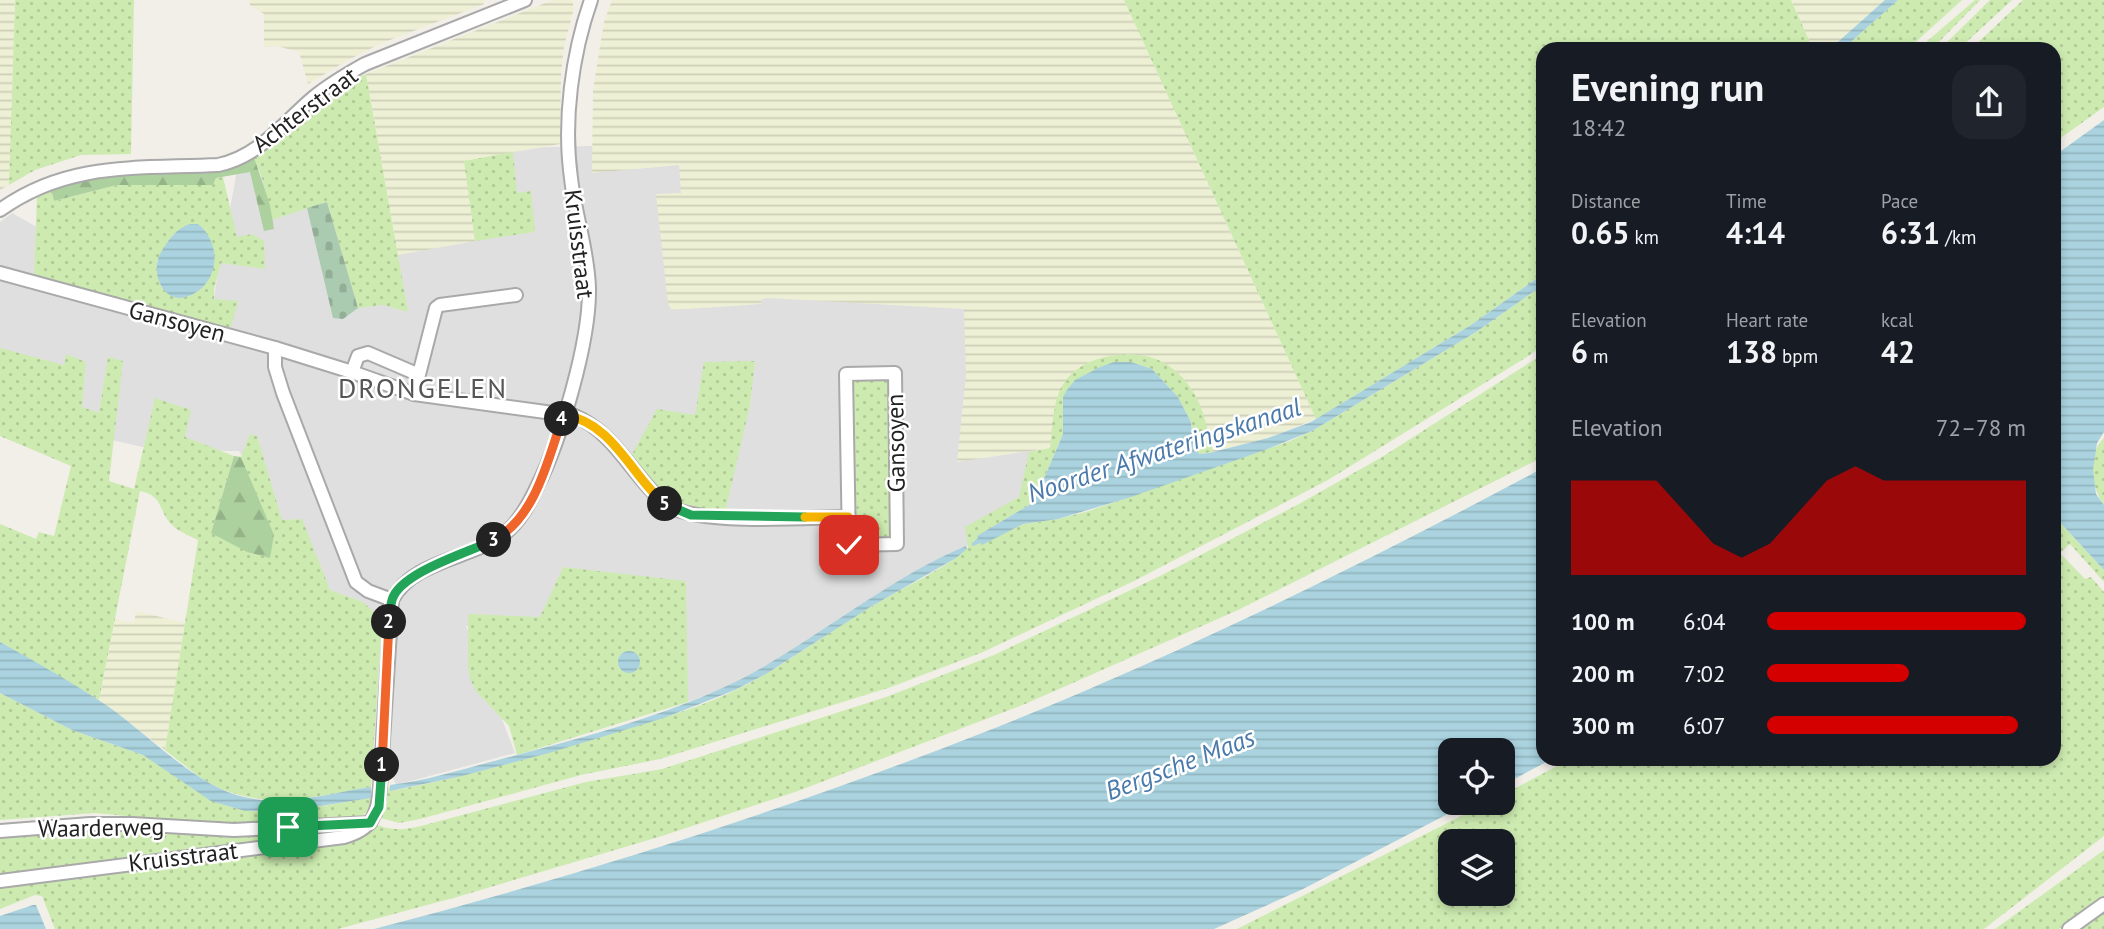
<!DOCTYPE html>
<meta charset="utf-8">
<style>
body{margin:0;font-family:"PT Sans",sans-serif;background:#20242c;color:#f1f3f6;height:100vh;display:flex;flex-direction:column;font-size:26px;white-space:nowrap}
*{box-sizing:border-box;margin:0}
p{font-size:23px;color:#9ea1a6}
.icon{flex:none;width:38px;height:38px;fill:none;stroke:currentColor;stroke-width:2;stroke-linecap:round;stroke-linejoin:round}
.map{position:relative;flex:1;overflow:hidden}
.details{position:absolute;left:1536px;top:42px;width:525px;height:724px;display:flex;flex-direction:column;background:#171b24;border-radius:21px;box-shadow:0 4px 10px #0003}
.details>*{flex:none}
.tools{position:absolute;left:1438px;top:738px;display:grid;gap:14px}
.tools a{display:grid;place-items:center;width:77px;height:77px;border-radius:14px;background:#171b24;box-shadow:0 4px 10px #0003;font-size:35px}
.pin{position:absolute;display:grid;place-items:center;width:60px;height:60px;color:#fff;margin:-30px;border-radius:14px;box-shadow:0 4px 10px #0006}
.km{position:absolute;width:35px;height:35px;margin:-18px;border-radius:50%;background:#222;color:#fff;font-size:19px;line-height:35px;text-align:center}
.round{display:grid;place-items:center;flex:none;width:74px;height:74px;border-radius:21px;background:#20242c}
.head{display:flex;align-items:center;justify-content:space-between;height:119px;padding:0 35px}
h1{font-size:38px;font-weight:800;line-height:52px}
.stats{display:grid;grid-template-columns:repeat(3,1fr);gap:10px;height:119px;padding:7px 35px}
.stats div{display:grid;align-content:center}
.stats b{font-size:30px;font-weight:800}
.stats small{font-size:19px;font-weight:400}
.stats p{font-size:19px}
.chart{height:196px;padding:14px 35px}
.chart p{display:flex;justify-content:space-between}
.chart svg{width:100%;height:126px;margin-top:7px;fill:#d40000;opacity:.7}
ul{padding:0 35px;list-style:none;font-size:23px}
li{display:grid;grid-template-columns:112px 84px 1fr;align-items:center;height:52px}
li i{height:18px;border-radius:9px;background:#d40000}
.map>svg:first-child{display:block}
.residential{fill:#e0dfdf}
.farmland{fill:url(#farmland-rules)}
.grass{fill:url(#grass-dots);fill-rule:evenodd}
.forest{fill:url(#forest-firs)}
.cemetery{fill:url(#cemetery-stones)}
.parking{fill:#e2e2e2}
.water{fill:url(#water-rules)}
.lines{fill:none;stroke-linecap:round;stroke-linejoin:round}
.minor-casing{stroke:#a9a9a9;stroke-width:16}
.minor{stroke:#fff;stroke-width:12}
.split-1-casing{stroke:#fff;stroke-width:14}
.split-2-casing{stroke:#fff;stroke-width:14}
.split-3-casing{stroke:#fff;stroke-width:14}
.split-4-casing{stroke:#fff;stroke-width:14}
.split-5-casing{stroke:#fff;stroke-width:14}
.split-6-casing{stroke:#fff;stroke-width:14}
.split-7-casing{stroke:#fff;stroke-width:14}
.split-1{stroke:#22a559;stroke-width:9}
.split-2{stroke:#f0652b;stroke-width:9}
.split-3{stroke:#22a559;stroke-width:9}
.split-4{stroke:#f0652b;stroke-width:9}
.split-5{stroke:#f5b400;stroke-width:9}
.split-6{stroke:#22a559;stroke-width:9}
.split-7{stroke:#f5b400;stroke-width:9}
.labels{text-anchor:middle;stroke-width:5;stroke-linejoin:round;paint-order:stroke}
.street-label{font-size:24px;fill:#222;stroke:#fff}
.water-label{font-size:26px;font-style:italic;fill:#4a7aab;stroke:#fff}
.quarter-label{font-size:28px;letter-spacing:2px;fill:#555;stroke:#fff}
</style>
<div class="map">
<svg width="2104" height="929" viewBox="0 0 2104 929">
<defs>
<pattern id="farmland-rules" width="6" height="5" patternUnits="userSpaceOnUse" patternTransform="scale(1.75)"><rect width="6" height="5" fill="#eef0d5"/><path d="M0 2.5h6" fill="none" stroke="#ccceb7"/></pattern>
<pattern id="grass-dots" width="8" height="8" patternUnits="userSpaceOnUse" patternTransform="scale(1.75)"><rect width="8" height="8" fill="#cdebb0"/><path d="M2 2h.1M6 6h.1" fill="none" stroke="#b0c997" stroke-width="1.8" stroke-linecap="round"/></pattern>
<pattern id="forest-firs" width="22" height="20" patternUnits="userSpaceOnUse" patternTransform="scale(1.75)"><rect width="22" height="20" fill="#add19e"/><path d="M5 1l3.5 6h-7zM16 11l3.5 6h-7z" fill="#95b388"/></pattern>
<pattern id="cemetery-stones" width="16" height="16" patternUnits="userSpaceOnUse" patternTransform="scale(1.75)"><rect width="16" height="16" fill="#aacbaf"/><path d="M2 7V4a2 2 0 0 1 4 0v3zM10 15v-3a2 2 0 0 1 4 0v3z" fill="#92ae96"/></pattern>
<pattern id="water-rules" width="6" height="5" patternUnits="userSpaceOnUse" patternTransform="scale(1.75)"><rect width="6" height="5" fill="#aad3df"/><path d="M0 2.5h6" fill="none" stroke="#92b5bf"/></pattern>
</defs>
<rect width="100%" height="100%" fill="#f2efe9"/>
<path class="residential" d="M715,143L973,303L1036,445L1041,487L970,544L744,681L693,700L587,730L552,632L466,626L515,753L396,785L278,515L239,451H160L90,435L0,375V222L12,213L209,324L238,165L393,249L475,229L513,225L508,148Z"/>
<g class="farmland">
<path d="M0,0H15L9,185L0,190Z"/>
<path d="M249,0H484V4L382,43L348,60L308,84L299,52L277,46L264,47V14L250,5Z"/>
<path d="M553,0H572L574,8L564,47L561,73L560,144L465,161L475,241L398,255L366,74Z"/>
<path d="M612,0H1124L1316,419L1268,438L1213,452L1195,395L1183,378L1119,356L1089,362L1055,408L1050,448L957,462L966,375L964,309L768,298L762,299L761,304L672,310L668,304L656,194L681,193L679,165L592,173L593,90L604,22Z"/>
<path d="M1791,0H1885L1830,49H1813Z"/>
<path d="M136,611L185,623L165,750L99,700L115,619L134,623Z"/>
</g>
<g class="grass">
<path d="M15,0H134L131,154L81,155L35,170L9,185Z"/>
<path d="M1124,0H1791L1813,49H1544L1543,274L1471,325L1316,419Z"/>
<path d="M1898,0H1962L1908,49H1843Z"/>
<path d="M1975,0H1980L1932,49H1918Z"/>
<path d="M1990,0H2012L1959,49H1940Z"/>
<path d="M2023,0H2104V107L2055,142L2054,49H1971Z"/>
<path d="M366,74L408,312L383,305L358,308L327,202L272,220L263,181L254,157C291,133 327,91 366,74Z"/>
<path d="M513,152L517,193L531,191L535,232L475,241L464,161Z"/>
<path d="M223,177L237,237L252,234L264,241L265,269L221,263L214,290V299L238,301L230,330L34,276L37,196L51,188L54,201L117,185H213L216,178ZM174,234L214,259C207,287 186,310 160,285L157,261Z"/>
<path d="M1543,285V345L1530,355L1328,480L1134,581L983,652L891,687L660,759L581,775L420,819L399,823L381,818L383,789L390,787V791C463,778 532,757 602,736C648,722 695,710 738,689C786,665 828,632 874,605C898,590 953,565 968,547L965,527L1019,497L1029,452L1050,448C1053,426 1052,398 1066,380C1083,356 1130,348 1156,359C1172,365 1187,380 1195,395C1205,412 1208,433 1213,452L1199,454L1195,449L1191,422L1178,397L1152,369L1131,362L1075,380L1063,398V434L1034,502L977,536L981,543L1023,524L1058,519L1089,511L1290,441L1312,431L1476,332Z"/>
<path d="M0,348L64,365L66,354L86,362L82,407L99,413L108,357L123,361L109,481L134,489L155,398L191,410L185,437L234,456L211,533L273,535L241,457L250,434L257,436L282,520L302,519L330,590L363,602L382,620L371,787C319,796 263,811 213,785C196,776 181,762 165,750L198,540C190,536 180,532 173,526C158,513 165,496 140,491L99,700L0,642V524L36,539L39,532L54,536L71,466L0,436Z"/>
<path d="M1543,354V457L1236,611L1025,704L798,791L662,836L457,897L338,929H55L42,896L35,895L0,909V886L309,845L375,824C391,831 404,830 421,826L586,782L662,769L886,697L994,655L1160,576L1297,505L1382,457Z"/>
<path d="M755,361L750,405L725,513L688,509L666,497L631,456L657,409L695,415L704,362Z"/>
<path d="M853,378H888L890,381L892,536L890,538L855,540L851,381Z"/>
<path d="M2104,438V505C2091,487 2086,455 2104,438Z"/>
<path d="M2055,517L2104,570V582L2070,544L2060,553L2085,579L2091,577L2104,592V836L1984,929H1237L1487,803H1503V795L1568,760H2054ZM1451,842H1503V894H1451Z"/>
<path d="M563,567L686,581L688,702L517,755L509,726L475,690L470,678L468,666V614L540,617Z"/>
<path d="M0,693L72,730L143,755L232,807C270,820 331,803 371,798C371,810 367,814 356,818L221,825L95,813L0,820Z"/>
<path d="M75,830H341L222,848L0,875V835Z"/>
<path d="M2104,850V896L2059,929H1995Z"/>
<path d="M2104,908V929H2075Z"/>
</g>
<g class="forest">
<path d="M254,157L270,205L274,229L264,231L250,172L216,178L213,185H117L54,201L51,188C74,181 96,176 120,175C164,172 215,180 254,157Z"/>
<path d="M234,456L241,457L274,535L270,558L247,552L211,533Z"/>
</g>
<path class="cemetery" d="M327,202L358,308L343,319L333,318L307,208Z"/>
<path class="parking" d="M367,355L409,373L403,385L361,367Z"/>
<g class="water">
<path d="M1885,0H1898L1843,49H1830Z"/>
<path d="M2104,120V432L2097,443L2093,470L2096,494L2104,505V570L2055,517L2054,156Z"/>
<path d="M190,224H198C223,244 219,284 189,296C164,306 150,274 160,254C167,242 176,228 190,224Z"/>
<path d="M1543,274V285L1476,332L1312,431L1265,450L1131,497L1058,519L1023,524L982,545L980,543L973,546L971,544L978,538L977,536L1034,502L1063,434V397L1067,390L1075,380L1100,367L1114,362H1131L1152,369L1178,397L1191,422L1193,442L1199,454L1209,453L1268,438L1311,422L1471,325Z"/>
<path d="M1543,468L1544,760H1550L1503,785V751H1451V803H1469L1303,889L1214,929H374C578,876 780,812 977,735C1171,659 1360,566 1543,468Z"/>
<path d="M966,546L967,549L956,558L872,606L766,674L735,690L664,718L549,753L462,776L390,791V785C426,781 463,769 498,760C582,738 683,712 758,670C828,630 894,576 966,546Z"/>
<path d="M0,642C36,662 72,682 106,705C147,733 195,786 244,797C285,807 330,793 371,787V798L295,810L245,811L211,801L143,755L72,730L0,693Z"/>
<circle cx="629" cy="662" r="11"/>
<path d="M33,905H36L46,929H0V916Z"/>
</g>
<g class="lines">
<defs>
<g id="minor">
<path d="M0,210C68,161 138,169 218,165C259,157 284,122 314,97C330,84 347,74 365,64L525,0"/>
<path d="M0,273L275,348L352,372L414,394L575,416C615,433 632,475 663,502C690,527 808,517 848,517"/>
<path d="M275,348V367L283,393L356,582L368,591L392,600"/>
<path d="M352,372L358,356L368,353L417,374"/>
<path d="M895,373L897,544L849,545L846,374Z"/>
<path d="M414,394L436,308L440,305L516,295"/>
<path d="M0,831L90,824H132L234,830L370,823"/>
<path d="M0,881L344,837C372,829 378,815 380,787L392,600C413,560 471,559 504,534C519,523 529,504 537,487C561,439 590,341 589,288C588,250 575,215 571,178C563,121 572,54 591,0"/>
<path d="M2069,929L2104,904"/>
</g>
</defs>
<use href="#minor" class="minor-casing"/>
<use href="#minor" class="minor"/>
</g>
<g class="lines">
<defs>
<path id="split-1" d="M288,827L370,823L379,807L382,765"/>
<path id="split-2" d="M382,765L389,622"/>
<path id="split-3" d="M389,622C390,615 390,607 392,600C400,572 470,552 494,540"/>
<path id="split-4" d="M494,540C535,518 548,460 562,419"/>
<path id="split-5" d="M562,419L564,415C613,422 632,477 665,504"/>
<path id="split-6" d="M665,504L691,515L805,517"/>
<path id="split-7" d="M805,517H848L849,545"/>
</defs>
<use href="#split-1" class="split-1-casing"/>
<use href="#split-2" class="split-2-casing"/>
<use href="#split-3" class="split-3-casing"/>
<use href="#split-4" class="split-4-casing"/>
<use href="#split-5" class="split-5-casing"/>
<use href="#split-6" class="split-6-casing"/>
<use href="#split-7" class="split-7-casing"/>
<use href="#split-1" class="split-1"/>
<use href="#split-2" class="split-2"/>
<use href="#split-3" class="split-3"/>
<use href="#split-4" class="split-4"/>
<use href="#split-5" class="split-5"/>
<use href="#split-6" class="split-6"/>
<use href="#split-7" class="split-7"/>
</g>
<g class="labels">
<g class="street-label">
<text transform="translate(305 110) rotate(-37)" y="8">Achterstraat</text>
<text transform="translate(579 244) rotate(83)" y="8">Kruisstraat</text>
<text transform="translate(177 322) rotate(15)" y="8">Gansoyen</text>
<text transform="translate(896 443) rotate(-91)" y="8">Gansoyen</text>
<text transform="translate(101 828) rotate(-1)" y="8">Waarderweg</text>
<text transform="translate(183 857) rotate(-7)" y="8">Kruisstraat</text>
</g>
<g class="water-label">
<text transform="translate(1164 450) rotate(-18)" y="9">Noorder Afwateringskanaal</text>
<text transform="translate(1180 764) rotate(-21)" y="9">Bergsche Maas</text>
</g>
<g class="quarter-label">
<text x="423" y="398">DRONGELEN</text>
</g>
</g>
</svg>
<div class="tools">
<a><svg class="icon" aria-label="locate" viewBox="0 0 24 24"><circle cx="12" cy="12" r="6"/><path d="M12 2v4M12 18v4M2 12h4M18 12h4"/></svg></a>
<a><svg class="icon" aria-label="layers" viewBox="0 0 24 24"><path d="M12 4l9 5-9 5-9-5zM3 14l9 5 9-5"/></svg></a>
</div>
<div class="pin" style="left:288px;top:827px;background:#1e9e55"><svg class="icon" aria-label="arrive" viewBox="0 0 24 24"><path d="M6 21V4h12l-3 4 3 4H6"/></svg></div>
<div class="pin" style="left:849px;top:545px;background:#d93025"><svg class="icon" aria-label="check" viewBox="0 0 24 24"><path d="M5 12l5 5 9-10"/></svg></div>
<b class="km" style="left:382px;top:765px">1</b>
<b class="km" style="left:389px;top:622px">2</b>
<b class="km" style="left:494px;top:540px">3</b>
<b class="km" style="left:562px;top:419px">4</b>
<b class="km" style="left:665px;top:504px">5</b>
<section class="details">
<div class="head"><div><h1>Evening run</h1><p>18:42</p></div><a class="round"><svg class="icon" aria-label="share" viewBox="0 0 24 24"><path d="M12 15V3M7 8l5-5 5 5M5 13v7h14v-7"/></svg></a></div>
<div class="stats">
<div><p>Distance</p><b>0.65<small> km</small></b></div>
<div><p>Time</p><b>4:14</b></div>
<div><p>Pace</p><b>6:31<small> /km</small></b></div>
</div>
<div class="stats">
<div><p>Elevation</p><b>6<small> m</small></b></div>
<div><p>Heart rate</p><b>138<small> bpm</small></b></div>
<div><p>kcal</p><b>42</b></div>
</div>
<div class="chart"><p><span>Elevation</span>72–78 m</p>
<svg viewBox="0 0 160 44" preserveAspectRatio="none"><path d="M0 44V11L10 11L20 11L30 11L40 22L50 33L60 38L70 33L80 22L90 11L100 6L110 11L120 11L130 11L140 11L150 11L160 11V44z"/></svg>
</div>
<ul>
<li><b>100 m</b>6:04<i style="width:100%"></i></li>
<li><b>200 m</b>7:02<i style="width:55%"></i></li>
<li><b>300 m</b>6:07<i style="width:97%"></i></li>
</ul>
</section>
</div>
